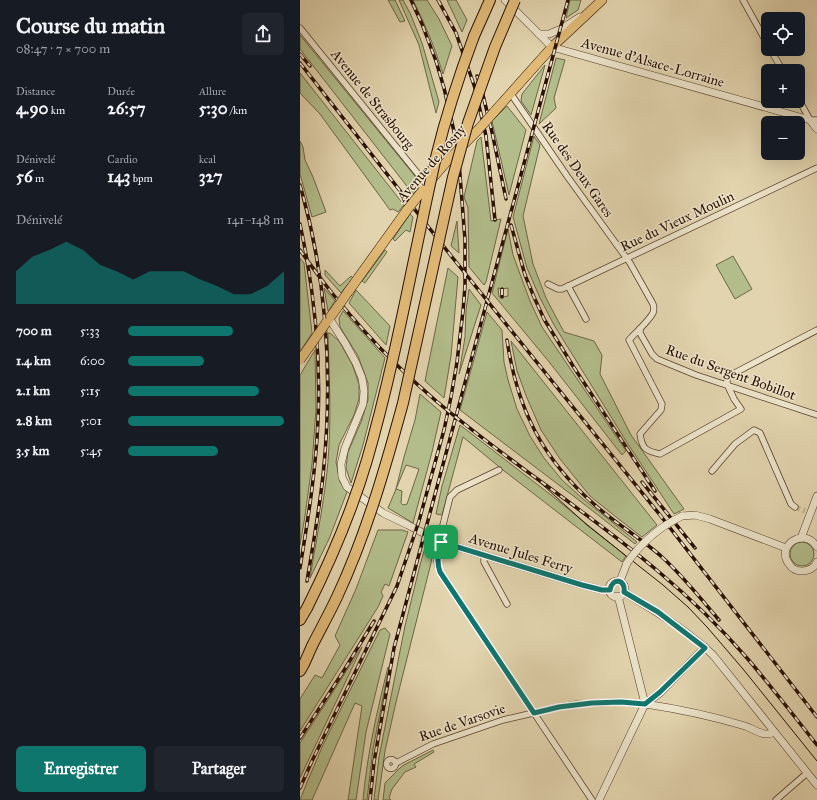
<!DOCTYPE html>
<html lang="fr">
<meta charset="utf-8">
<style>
body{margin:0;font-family:"IM FELL Great Primer",serif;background:#20242c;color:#f1f3f6;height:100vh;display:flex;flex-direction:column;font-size:15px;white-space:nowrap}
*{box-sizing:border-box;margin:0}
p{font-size:13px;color:#9ea1a6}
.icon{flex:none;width:22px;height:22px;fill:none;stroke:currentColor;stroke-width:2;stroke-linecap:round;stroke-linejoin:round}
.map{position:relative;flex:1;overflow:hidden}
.details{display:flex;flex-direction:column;background:#171b24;width:300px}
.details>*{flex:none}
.controls{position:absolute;left:461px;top:12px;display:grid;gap:8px}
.controls a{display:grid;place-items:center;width:44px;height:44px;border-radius:6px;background:#171b24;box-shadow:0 4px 16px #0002;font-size:20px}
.pin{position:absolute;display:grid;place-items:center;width:34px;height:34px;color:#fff;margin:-17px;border-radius:8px;box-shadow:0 2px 6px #0006}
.round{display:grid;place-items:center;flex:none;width:42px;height:42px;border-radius:6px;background:#20242c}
.head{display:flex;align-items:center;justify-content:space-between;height:68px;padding:0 16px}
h1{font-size:22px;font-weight:800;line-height:30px}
.metrics{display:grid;grid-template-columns:repeat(3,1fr);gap:6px;height:68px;padding:4px 16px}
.metrics div{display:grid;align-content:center}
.metrics b{font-size:17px;font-weight:800}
.metrics small{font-size:11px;font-weight:400}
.metrics p{font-size:11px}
.chart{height:112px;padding:8px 16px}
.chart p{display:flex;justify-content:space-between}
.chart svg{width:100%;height:72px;margin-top:4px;fill:#0f766e;opacity:.7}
.cta{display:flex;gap:8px;margin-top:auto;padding:8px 16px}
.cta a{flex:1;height:46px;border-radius:6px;background:#0f766e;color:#fff;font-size:16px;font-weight:800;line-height:46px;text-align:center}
.cta a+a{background:#20242c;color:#f1f3f6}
ul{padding:0 16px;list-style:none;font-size:13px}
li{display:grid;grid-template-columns:64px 48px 1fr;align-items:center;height:30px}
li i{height:10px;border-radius:5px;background:#0f766e}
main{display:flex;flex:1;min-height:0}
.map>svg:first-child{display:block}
.green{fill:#b2bd8b;stroke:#6e6646;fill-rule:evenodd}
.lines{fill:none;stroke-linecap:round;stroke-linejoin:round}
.minor-tunnel{stroke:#c6b694;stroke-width:5.5;stroke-dasharray:5.5 3;stroke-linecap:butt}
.minor-casing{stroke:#57402d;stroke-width:7}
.tertiary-casing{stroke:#57402d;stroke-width:8}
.primary-casing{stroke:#290f02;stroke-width:10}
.motorway-casing{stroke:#290f02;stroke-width:12}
.minor{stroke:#ece3ca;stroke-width:5.5}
.tertiary{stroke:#ece3ca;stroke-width:7}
.primary{stroke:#e1ba77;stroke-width:9}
.motorway{stroke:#e1ba77;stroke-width:10}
.tram{stroke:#290f02;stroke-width:1}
.rail-casing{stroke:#290f02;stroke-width:3.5}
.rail{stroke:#ece3ca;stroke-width:2;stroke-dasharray:6;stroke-linecap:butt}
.tertiary-bridge-casing{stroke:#57402d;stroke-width:8;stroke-linecap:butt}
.primary-bridge-casing{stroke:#290f02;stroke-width:10;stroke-linecap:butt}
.motorway-bridge-casing{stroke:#290f02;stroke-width:12;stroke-linecap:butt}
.tertiary-bridge{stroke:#ece3ca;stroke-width:7}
.primary-bridge{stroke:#e1ba77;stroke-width:9}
.motorway-bridge{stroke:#e1ba77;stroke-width:10}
.route-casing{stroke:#fff;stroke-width:8}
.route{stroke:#0f766e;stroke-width:5}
.labels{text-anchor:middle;stroke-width:3;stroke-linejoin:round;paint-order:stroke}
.street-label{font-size:14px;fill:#290f02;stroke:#ece3ca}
</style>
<main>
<section class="details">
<div class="head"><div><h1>Course du matin</h1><p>08:47 · 7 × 700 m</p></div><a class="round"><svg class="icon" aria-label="share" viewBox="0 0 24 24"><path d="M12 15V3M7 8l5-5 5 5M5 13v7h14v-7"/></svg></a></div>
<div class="metrics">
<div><p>Distance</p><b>4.90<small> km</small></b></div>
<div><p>Durée</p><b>26:57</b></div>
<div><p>Allure</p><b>5:30<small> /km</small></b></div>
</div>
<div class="metrics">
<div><p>Dénivelé</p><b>56<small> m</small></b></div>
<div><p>Cardio</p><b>143<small> bpm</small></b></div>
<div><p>kcal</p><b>327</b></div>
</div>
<div class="chart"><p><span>Dénivelé</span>141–148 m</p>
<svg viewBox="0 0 160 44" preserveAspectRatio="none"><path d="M0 44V24L10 15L20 11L30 6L40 11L50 20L60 24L70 29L80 24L90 24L100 24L110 29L120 33L130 38L140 38L150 33L160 24V44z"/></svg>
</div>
<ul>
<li><b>700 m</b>5:33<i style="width:67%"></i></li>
<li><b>1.4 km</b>6:00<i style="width:49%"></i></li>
<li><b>2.1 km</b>5:15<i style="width:84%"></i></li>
<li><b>2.8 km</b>5:01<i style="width:100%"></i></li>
<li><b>3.5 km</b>5:45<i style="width:58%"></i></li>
</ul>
<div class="cta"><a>Enregistrer</a><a>Partager</a></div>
</section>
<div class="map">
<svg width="517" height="800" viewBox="0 0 517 800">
<rect width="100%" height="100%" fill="#e2d4ae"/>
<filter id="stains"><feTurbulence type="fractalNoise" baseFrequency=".005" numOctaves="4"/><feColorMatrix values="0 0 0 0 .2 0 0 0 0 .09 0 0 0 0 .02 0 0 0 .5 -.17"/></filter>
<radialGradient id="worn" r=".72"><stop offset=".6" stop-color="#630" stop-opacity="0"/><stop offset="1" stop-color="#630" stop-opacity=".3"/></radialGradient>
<g class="green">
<path d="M88,0H95L105,21L100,22Z"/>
<path d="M99,0H103L110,13L122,43L139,102L136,113L119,45Z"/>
<path d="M113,0H127L139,19L152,46L143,74C135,48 125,24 113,0Z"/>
<path d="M147,0H156L167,20L162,32Z"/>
<path d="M270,0H281L278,10L266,18Z"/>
<path d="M0,35L119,181L118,189L113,194L0,49Z"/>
<path d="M256,58L265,60L254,98L256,108L239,124Z"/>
<path d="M245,65L231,115L221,101L222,94Z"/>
<path d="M0,73L104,205L98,212L93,209L90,210L20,114L0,93Z"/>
<path d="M207,106L226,130L209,195L192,121Z"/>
<path d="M234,136L240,145L223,216L233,264L246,298L264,332L294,341L302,355L300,374L331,435L384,509L374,514L326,441L254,325L240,298L227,268L213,217Z"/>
<path d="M181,137L191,221L201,219L186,282L184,285L169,267L168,208L164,197L177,141Z"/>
<path d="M0,141L3,147L5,160L13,177L26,212L12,217L0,174Z"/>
<path d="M110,214L113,217L110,232L106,230L95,241L93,239Z"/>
<path d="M157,221L159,253L151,246Z"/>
<path d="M208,229L213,255L220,274L230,301L242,327L326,451L322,455L250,363L192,293ZM198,288L202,289L208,288V296L203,297H199Z"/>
<path d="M85,250L87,252L65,283L62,281Z"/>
<path d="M433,256L452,289L435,299L416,265Z"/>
<path d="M0,258L4,263L12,333L0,352Z"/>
<path d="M148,268L158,277L151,356L144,398L125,381Z"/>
<path d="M25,270L40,286L51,276L53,278L41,293L25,275Z"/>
<path d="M24,288L35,301L28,311Z"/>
<path d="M169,289L181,305L159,374L165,337L166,310Z"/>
<path d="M56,290L90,326L86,345L49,303Z"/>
<path d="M43,311L85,358L63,445L51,483L46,468L48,452L61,422L68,400V383L58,356L40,327L39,318Z"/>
<path d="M187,312L202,330L204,362L208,380L217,409L230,436L244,458L262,480L282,498L337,542L335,544L280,501L160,410Z"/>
<path d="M28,333H30L39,341L52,364L59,384V399L54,415L39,445L36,462L40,482L47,492L29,539L10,578C17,534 27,490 29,446C31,408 29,371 28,333Z"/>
<path d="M211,341L357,525L342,537L316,517L290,496L260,459L241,430L227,398L217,371Z"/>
<path d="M15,350L16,409L12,464L5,516L0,545V375Z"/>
<path d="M120,394L141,412L132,452L113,523L88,508L96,489L104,457L115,420ZM106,465L119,469L107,504L103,505L101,503L102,491L96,489Z"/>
<path d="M160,425L251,495L326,556L322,562L203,470L163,437L142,515L136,514L142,486Z"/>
<path d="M78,530H102L108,532L89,586L85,584L81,592L83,596L78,607L0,731V699L15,675L22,678L40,645L35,636L56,589Z"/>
<path d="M127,541L133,551L131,563L96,702L85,751L78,800H74L79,757L105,626L120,565Z"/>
<circle cx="502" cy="554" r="12"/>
<path d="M85,628L90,634L66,732L56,800H48L62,706L55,703L12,800H0L8,780L23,745L80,630Z"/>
<path d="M62,647L0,778V743Z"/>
<path d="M88,667H89L73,749L67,800H63C67,755 77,711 88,667Z"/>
<path d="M133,750L134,752L114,764L116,767L105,772L92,789L89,798L91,800H83L85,783L102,766Z"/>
</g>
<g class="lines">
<path class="minor-tunnel" d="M495,507L505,511"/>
<defs>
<g id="minor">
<path d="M443,0L468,45"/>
<path d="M0,28L127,185"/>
<path d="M470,49L483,71"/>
<path d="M211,94L267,176L330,263L353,304C354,307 354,310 353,313C348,322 336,332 329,340L362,404L361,410L340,434C342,449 346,451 360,454L441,409L434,399L427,384V377L517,330"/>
<path d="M498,98L510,120H517"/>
<path d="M248,284L258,289H262L517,168"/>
<path d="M268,286L286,319"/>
<path d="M340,329V333L352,354L357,359L396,375L517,415"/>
<path d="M199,470L157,490L150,497L142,529L141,542L137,561L138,567L140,572L292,800"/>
<path d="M412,471L435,444L454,430L460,433L491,504L495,507"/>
<path d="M184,556V562L207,604"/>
<circle cx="91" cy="764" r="4.5"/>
<path d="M96,763L133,744L203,720L259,707L277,704L321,702L345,704"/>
<path d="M476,800L507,773"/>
</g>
<g id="tertiary">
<path d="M205,0L252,47L510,120L517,129"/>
<path d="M239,34H249L261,29L280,17"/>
<path d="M29,318L45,343L56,363L62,378L64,391L63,404L45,448L41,464L42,477L47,487L83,513L108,525L127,535L141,542L282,585L302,590H310"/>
<path d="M382,516L395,515L410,519L486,548"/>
<path d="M501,538L517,496"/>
<path d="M517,547C504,526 475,546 489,564C492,569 497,571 502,571C509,571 514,568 517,562"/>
<path d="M320,581L327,563"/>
<circle cx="317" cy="589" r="8"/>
<path d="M324,592C354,610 388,631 413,655L517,785"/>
<path d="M318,596L345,704"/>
<path d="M345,704C379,709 412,716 445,726C454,729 465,738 474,732"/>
<path d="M299,800L345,704L361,692L405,647"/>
</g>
<g id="primary">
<path d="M194,112L252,47L302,0"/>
<path d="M130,181L149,159L178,130"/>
<path d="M48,292L107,210"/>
<path d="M26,323L39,305"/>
</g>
<g id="motorway">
<path d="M174,36L190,0"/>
<path d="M0,620L7,608"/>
<path d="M0,671L4,664L12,646"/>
</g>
</defs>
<use href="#minor" class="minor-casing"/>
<use href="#tertiary" class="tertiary-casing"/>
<use href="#primary" class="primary-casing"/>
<use href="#motorway" class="motorway-casing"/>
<use href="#minor" class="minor"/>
<use href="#tertiary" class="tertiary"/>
<use href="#primary" class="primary"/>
<use href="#motorway" class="motorway"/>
<path class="tram" d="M207,456L234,477L287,525L363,585L388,607L407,627L443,669L517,761"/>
<defs>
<g id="rail">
<path d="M138,0L156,33L175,88L186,136L195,220"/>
<path d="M0,54L10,66"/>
<path d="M0,63L152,257L360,515L517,717"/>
<path d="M177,76L182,91L192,132L206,199"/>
<path d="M0,185C27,279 33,379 23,476C19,511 13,546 7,581"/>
<path d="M0,224C14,289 21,354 18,420C16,470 8,519 0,568"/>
<path d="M211,225L225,275L234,297L244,319L273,366L355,491"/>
<path d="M0,250C38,305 84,356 135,400C207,461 287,511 359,572C390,598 420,627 447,658C471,686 494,716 517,745"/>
<path d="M202,289V297"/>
<path d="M207,340C217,408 242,459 295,505C316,524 341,538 362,557C383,576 401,599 419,620"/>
<path d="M342,482L395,548"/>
<path d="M0,738L43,672L74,621"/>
<path d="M0,788L12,761L97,586L119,521L144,430L151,397L157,362L163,311L165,286V240L158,149L144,88L136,61L122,24L111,0"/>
<path d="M70,800L74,762L94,648L127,524L268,0"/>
</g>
</defs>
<use href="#rail" class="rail-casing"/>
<use href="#rail" class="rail"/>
<defs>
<path id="tertiary-bridge" d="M327,563C341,543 359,527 382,516"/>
<g id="primary-bridge">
<path d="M178,130L194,112"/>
<path d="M107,210L123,190"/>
<path d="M39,305L48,292"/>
<path d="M0,360L26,323"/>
</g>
<g id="motorway-bridge">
<path d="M7,608C31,560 52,511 67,460C96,360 113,258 136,157C146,116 159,76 174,36"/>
<path d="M12,646C20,630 29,614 37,597C66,535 85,469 103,403L153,177L168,123L195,47L215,0"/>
</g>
</defs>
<use href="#tertiary-bridge" class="tertiary-bridge-casing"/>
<use href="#primary-bridge" class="primary-bridge-casing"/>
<use href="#motorway-bridge" class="motorway-bridge-casing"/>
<use href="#tertiary-bridge" class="tertiary-bridge"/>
<use href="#primary-bridge" class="primary-bridge"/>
<use href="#motorway-bridge" class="motorway-bridge"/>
</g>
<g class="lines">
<defs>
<path id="route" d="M141,542L282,585L302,590H310C312,577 326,579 324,592L358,612L405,648L360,692L345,704L321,702L292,703L259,707L234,713L140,572C136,562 139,552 141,542Z"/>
</defs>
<use href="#route" class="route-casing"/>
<use href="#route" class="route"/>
</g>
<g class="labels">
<g class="street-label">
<text transform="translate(353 62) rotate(16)" y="5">Avenue d'Alsace-Lorraine</text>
<text transform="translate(73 99) rotate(51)" y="5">Avenue de Strasbourg</text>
<text transform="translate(131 163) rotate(-49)" y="5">Avenue de Rosny</text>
<text transform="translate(278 169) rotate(55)" y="5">Rue des Deux Gares</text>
<text transform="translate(377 221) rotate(-25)" y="5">Rue du Vieux Moulin</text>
<text transform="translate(431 372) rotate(20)" y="5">Rue du Sergent Bobillot</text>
<text transform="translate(221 553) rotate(17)" y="5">Avenue Jules Ferry</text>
<text transform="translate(162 722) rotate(-19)" y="5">Rue de Varsovie</text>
</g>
</g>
<rect width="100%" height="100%" filter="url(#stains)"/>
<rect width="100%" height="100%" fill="url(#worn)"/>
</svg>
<div class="controls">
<a><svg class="icon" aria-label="locate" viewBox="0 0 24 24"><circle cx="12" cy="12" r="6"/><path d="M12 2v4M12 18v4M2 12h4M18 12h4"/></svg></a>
<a>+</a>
<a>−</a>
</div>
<div class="pin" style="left:141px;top:542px;background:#1e9e55"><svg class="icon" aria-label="arrive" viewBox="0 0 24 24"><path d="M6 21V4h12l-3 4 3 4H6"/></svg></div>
</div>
</main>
